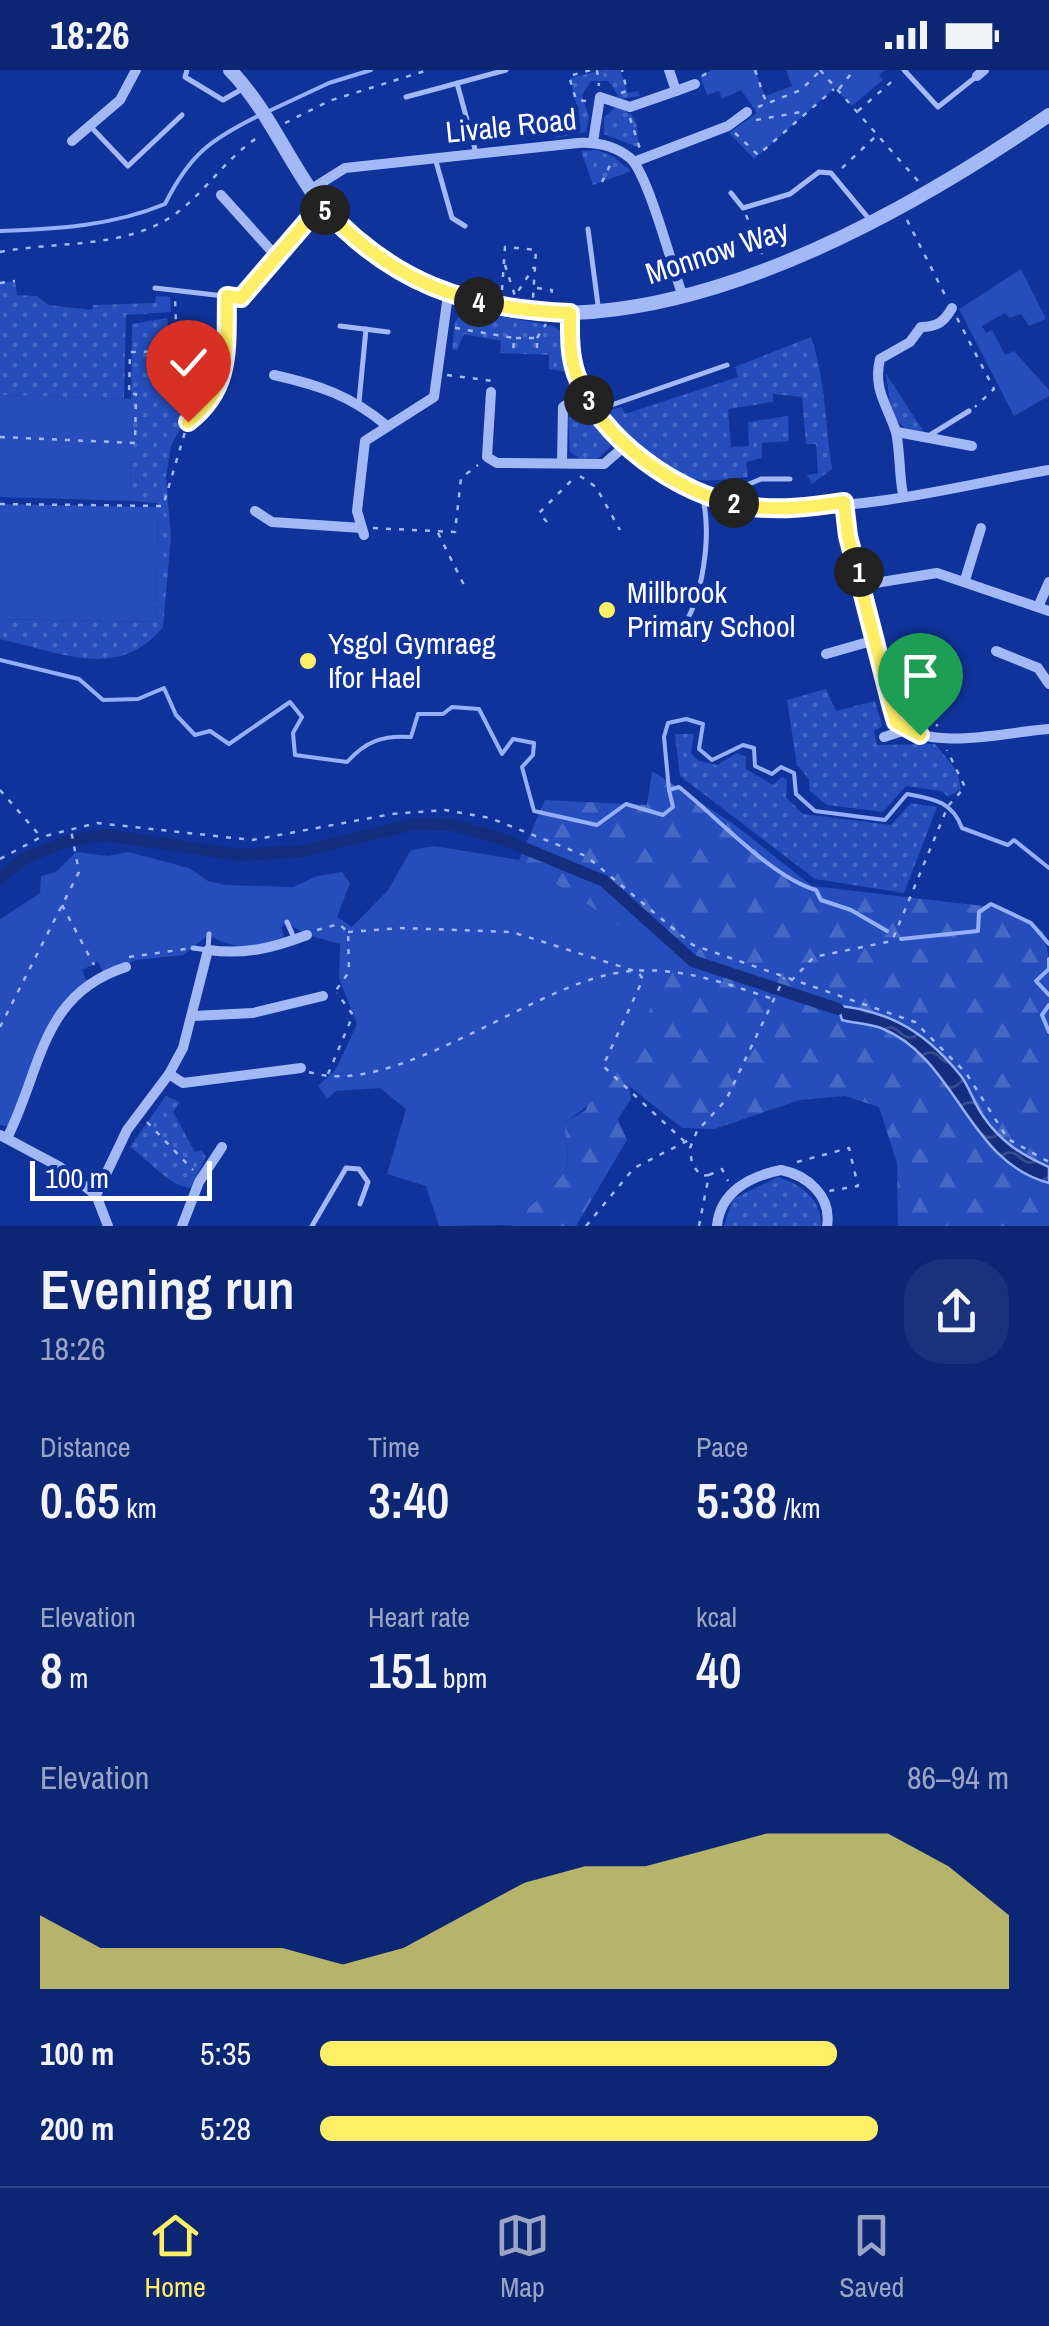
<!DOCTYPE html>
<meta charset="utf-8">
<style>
body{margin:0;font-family:"Archivo Narrow",sans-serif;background:#1a327c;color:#f1f3f6;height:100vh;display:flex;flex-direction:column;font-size:38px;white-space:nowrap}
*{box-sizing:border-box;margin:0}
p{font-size:32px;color:#9aa5c5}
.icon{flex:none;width:55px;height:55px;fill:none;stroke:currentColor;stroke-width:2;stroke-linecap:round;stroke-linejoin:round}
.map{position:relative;height:1156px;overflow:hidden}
.drawer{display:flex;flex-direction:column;background:#0c2674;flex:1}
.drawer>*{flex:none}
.scale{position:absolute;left:30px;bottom:25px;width:182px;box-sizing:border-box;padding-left:10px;border:5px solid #fff;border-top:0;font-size:28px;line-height:35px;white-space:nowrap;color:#fff;-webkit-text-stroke:8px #10339b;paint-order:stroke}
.pin{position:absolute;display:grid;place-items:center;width:85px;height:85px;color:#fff;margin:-102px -42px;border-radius:50% 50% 50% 0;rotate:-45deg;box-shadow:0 0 10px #0007}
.pin .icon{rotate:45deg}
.km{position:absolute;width:50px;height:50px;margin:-25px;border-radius:50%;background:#222;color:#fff;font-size:28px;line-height:50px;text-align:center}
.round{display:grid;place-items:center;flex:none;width:105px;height:105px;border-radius:40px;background:#1a327c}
.head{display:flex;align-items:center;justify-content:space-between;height:170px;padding:0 40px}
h1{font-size:55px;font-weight:600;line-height:75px}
.figures{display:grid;grid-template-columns:repeat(3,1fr);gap:15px;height:170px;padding:10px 40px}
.figures div{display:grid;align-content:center}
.figures b{font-size:50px;font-weight:600}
.figures small{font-size:28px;font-weight:400}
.figures p{font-size:28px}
.chart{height:280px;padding:20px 40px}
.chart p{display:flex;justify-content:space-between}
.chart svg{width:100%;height:180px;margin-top:10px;fill:#ffef67;opacity:.7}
ul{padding:0 40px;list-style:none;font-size:32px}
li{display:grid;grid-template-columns:160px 120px 1fr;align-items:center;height:75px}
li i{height:25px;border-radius:12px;background:#ffef67}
.status{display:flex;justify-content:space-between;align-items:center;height:70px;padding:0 50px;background:#0c2674;direction:ltr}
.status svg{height:28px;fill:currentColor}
.menu{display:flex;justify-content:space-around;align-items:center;height:140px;border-top:2px solid #2c4386;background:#0c2674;font-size:28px;color:#9aa5c5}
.menu a{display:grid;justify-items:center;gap:5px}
.menu .selected{color:#ffef67}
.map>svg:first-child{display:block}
.grass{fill:url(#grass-dots)}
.forest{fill:url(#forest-firs)}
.green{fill:#254dbb}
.water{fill:url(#water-waves);stroke:#95b0f8;stroke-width:2.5}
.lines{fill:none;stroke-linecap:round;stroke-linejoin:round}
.stream{stroke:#95b0f8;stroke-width:4}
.canal{stroke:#132e7e;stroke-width:12}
.path{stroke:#a3b9f5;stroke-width:2.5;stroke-dasharray:5 8;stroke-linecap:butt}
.service{stroke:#a3b9f5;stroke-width:5}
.minor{stroke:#a3b9f5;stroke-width:10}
.tertiary{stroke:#a3b9f5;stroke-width:14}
.route-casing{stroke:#fff;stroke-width:20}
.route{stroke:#ffef67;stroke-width:12}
.poi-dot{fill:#ffef67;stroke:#10339b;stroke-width:4}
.labels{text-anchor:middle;stroke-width:10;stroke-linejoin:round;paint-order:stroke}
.street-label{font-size:30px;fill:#fff;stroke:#10339b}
.poi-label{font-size:30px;fill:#fff;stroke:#10339b;text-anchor:start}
</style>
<div class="status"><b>18:26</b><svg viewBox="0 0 49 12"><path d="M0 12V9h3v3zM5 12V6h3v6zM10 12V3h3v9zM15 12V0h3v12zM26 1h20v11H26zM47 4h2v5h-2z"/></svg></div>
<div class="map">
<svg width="1049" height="1156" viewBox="0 0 1049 1156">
<defs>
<pattern id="grass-dots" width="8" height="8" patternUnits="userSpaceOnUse" patternTransform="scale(2.5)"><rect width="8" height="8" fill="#254dbb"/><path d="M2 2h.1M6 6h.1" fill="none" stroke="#4668c5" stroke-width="1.8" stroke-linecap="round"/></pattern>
<pattern id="forest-firs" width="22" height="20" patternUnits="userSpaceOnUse" patternTransform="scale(2.5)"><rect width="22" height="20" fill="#254dbb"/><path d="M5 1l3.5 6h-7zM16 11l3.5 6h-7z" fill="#4668c5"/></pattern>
<pattern id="water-waves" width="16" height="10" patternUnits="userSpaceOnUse" patternTransform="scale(2.5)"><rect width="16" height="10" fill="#132e7e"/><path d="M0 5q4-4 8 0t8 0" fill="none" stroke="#364d91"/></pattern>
</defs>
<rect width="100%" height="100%" fill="#10339b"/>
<g class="grass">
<path d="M603,0H620L628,23L638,21L640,26L620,29L609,11H591L582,25L589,47L586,62L555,68L549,50L578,42L570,8Z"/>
<path d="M615,37C644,45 634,59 640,78L604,64V48Z"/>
<path d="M597,80L614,87L631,101L593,115L581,81Z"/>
<path d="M15,211L17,225L37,226L48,235L92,240L93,235L155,233L156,226L170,227L171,242L126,245L124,329L0,325V213Z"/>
<path d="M467,240L553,256L560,261L569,302L549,299V285L500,283L501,271L464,264L457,280L452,279L455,251Z"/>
<path d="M167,248L175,310L193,320L203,316L171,376L166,407L171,467L163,557C118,612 60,582 0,569V549L156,552L158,433L130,431L132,254Z"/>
<path d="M811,267C826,311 825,354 832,399L812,414L807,405L818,403L816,374H806L802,327L773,324V332L728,339L731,377L749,376L748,352L788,346L789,371L762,373V388L746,392L748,407C733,408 715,412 700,410C667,407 633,370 611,346V340L622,337L625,344L738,307L735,297Z"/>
<path d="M886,304L924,362L905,358L892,347Z"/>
<path d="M582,334L612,367L613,375L598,388L580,389L570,382L568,348Z"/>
<path d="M826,619L836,641L875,631L882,656L874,661L877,675L935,674L957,701L961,719L948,727L942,721L906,716L883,742L827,735L810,721L809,709L797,695L787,630Z"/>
<path d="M675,664H694L691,683L699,691L717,695L737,683L746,687V699L773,715L782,707L787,710L786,727L803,744L891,755L911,733L937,737L904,823L815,809L680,706Z"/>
<path d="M166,1026L180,1032L173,1042L195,1082L201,1080L206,1087L191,1118C166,1115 151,1091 130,1077Z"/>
<path d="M778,1107C801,1114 822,1130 821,1156H724L733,1129Z"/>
</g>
<path class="forest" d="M652,701L735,755L812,816L1000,838L1043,861L1049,889V1156H898L897,1093L879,1037L845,1026L800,1030L714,1059L682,1058L629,1016L631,1029L618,1049L627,1070L576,1156H508L515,1155C527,1132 564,1114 567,1094C569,1082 565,1066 564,1053L586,1040L638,868L519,790L545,730L647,735Z"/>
<g class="green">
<path d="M712,0H755L765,26L792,16L786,0H885L879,5L883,10L852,36L835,18L754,89L729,63L757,43L741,20L722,29L719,21L707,25L700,6Z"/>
<path d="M1021,199L1046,249L1029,256L1021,244L1010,248L1005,243L982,256L986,263L992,260L1005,285L1014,281L1049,320V326L1014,346L959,239Z"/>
<path d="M0,325L132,329L130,431L0,427Z"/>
<path d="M0,434L158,437L156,552L0,549Z"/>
<path d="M434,776L519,790L639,868L666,908C638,960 616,1022 564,1053C565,1066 569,1082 567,1094C564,1114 527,1132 515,1155L439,1156L426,1116L387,1104L406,1039L380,1018L336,1021L327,1029L318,1016L336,999L357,954L339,908L340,874L307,865L287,853L281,857L284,867C259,879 232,880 209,865L183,885L136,890L104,904L98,892L82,900L88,915L47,963L13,1057L0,1055V849L40,823L41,806L56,802L76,782L108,786L128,782L189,798L208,811L226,815L293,817L317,806L342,802L350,813L337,847L352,857L388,820L411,780Z"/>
</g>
<path class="water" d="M822,934C883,938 922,957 961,1006C970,1018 974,1034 983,1046C1000,1071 1021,1085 1049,1097V1113C967,1092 957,988 881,958C869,954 854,953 842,950L840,943Z"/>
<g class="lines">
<g class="stream">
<path d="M269,41L329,13L371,0"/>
<path d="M0,161C57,159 112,156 165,134C190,84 211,69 260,45"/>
<path d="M0,590L79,609L103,630L138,629L164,618L176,645L195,665L210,661L229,674L290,632L302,647L293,663L295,685L347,692C366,671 383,665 411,667L418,644H443L452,637L479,639L502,684L513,669L534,673L533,685L522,697L534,741L597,755L626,734L663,745L673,737L669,720L679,717C717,747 771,807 816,820L821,830L851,840L887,861"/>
<path d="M669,720L664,667L668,653L686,649L703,654L699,679L712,690L743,675L754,678L755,696L772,704L781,697L794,703L796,724L815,741L885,750L907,724C934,729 952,731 962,758L1008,775L1014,770L1049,798"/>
<path d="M901,869L978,861L979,842L991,834L1031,853L1049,874"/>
<path d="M1049,889V899L1036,911L1049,925"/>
<path d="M1049,935L1042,945L1049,962"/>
</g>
<path class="canal" d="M0,808L25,788L68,771L106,765L239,785L303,781L415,754L454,755L502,769L604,811L693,891L838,939"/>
<g class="path">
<path d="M597,0L599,16"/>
<path d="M755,0L766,32"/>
<path d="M820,0L918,111"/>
<path d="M702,6L712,0"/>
<path d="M839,19L854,0"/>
<path d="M621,23L627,21L622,0"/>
<path d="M586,31L576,30L569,6L591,0"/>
<path d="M758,37L801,20L819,2"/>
<path d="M858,41L897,7"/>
<path d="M630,48L640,79"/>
<path d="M756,50L807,41"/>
<path d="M285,53L329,31L428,0"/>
<path d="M735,63L758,85L834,19"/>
<path d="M842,98L876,66"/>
<path d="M602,112L612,91"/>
<path d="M746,145L762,184"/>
<path d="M907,150L946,227"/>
<path d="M0,182C56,171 125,179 174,145C206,122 226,87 260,66"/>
<path d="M505,195L515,226L534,197"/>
<path d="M0,213L15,211"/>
<path d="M537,218L552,220L551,226"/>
<path d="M502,220L505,177L536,180L533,228"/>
<path d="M957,248L994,319L975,337"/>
<path d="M455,258L514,268L513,284"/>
<path d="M516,268H537V283"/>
<path d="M537,268L546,254"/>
<path d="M447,305L493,311"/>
<path d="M0,367L135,373L136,324H129L130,282L177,281L175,227"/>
<path d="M580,406L596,417L620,460"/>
<path d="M0,434L163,436L188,352L197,345"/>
<path d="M547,452L539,443L576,406"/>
<path d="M373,458L455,462L461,408L478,395"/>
<path d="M438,463L464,515"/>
<path d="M904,632L938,656"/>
<path d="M0,720L41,767"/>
<path d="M0,789L41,767L97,753L252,770L392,744L445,740L490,748L586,786L693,875L915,952L966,1003L1008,1069L1049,1092"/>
<path d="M62,835L94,895"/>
<path d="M317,860L339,854L348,862L349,902L334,923"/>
<path d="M348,862L401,858L512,862L638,902L643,909L603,996L684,1071"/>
<path d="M129,887L186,879"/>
<path d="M791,911L814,887L892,871L948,736L965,717L947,680"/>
<path d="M0,957L79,802L71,760"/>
<path d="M309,1002C391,1029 524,922 611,904C670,892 721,912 776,930"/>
<path d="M328,1004L353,945L337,923"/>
<path d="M147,1052L193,1100"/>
<path d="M797,1092L849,1078L858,1116L829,1121"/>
<path d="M709,1105L722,1099L728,1111"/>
<path d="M586,1156L634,1098L693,1068"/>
<path d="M699,1156L709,1105L701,1106L692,1094L690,1078L697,1061L726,1030L784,908"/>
</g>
<g class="service">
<path d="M187,0L185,7L223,30L244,18"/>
<path d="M904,0L938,37L977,6"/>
<path d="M457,13L476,83"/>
<path d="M406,27L506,0"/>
<path d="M92,58L128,96L182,45"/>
<path d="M435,88L452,148L465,156"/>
<path d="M731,123L743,138L790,124L819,102L831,103L870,150"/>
<path d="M588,159L598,235"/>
<path d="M155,218L241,228"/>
<path d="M340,256L388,262"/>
<path d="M359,332L366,259"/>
<path d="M206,338L225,299L227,227"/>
<path d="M597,340L727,295"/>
<path d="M930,365L969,341"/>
<path d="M721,426L761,409H790"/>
<path d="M657,564L679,562C704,531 712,462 702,425"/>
<path d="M287,852L294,868"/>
<path d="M193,878L208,880L209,864"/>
<path d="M312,1156L346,1098L359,1099L368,1112L360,1134"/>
</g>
<g class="minor">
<path d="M977,6L984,0"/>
<path d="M676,21L695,14"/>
<path d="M72,71L120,30L136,0"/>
<path d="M593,72L600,27L630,37L676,21L669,0"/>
<path d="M634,92L728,56L747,42"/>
<path d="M310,120L345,98L578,73C597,72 614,75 630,88C648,103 673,200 683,227"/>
<path d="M221,125L276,186"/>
<path d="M241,228L321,135"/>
<path d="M570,243C571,296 584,326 619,367C723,486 916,422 1049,400"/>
<path d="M274,305C319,315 352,326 387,356"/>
<path d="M491,322L487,387L497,393L604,394L626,375"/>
<path d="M897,362L972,376"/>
<path d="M562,392L563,337L584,322"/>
<path d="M903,424C899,407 900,372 895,359C886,333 873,319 880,289L910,272L921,257C937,257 944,252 952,238"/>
<path d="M845,432L848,466L896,653C933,682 1005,662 1049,659"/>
<path d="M255,441L272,452L362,458"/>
<path d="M364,465L357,441L365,371L434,327L448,225"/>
<path d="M965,510L981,458"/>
<path d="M863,515L937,503L1049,541"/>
<path d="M1038,537L1049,512"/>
<path d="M996,581L1038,598L1049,614"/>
<path d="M826,584L875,570"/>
<path d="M884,667L906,660"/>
<path d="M193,946L253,943L323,926"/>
<path d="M169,1004L183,1013L301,998"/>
<path d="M0,1065L60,1097L96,1125L108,1156"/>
<path d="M8,1066C42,998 41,924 126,897"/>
<path d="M96,1125L127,1060L169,1004L183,978L208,880C245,885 273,878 307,865"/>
<path d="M182,1156L199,1112L222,1077"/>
<path d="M717,1156C720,1122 750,1106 781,1100C807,1105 832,1126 827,1156"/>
</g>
<path class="tertiary" d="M230,0C281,52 300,131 366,181C569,336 873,166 1049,45"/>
</g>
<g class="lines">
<defs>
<path id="route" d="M188,352C232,318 226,278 227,226L241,228L321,135C392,213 466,239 570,243C570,263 569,284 576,304C598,368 679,426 745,436C779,441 811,437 844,432L848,466L892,638L896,652L920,665"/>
</defs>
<use href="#route" class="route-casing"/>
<use href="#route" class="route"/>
</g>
<g class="poi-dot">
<circle cx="607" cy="540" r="10"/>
<circle cx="308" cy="591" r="10"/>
</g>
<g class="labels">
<g class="street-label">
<text transform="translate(511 56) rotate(-6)" y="10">Livale Road</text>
<text transform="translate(717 182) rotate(-18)" y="10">Monnow Way</text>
</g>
<g class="poi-label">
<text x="627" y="533">Millbrook<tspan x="627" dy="34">Primary School</tspan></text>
<text x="328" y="584">Ysgol Gymraeg<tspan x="328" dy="34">Ifor Hael</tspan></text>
</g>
</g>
</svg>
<div class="scale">100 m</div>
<div class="pin" style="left:920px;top:665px;background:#1e9e55"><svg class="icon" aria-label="arrive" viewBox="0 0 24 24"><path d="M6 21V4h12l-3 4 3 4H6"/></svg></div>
<div class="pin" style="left:188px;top:352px;background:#d93025"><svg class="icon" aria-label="check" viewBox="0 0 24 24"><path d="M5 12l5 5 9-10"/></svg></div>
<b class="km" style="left:859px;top:502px">1</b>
<b class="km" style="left:734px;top:433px">2</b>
<b class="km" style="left:589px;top:330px">3</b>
<b class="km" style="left:479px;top:232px">4</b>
<b class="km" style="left:325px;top:140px">5</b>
</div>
<section class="drawer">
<div class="head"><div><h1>Evening run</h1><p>18:26</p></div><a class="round"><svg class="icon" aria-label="share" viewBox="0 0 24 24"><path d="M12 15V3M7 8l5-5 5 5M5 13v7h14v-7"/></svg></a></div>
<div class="figures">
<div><p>Distance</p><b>0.65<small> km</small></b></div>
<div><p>Time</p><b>3:40</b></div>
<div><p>Pace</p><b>5:38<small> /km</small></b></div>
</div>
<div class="figures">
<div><p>Elevation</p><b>8<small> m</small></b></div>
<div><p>Heart rate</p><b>151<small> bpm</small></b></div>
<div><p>kcal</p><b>40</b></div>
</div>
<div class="chart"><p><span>Elevation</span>86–94 m</p>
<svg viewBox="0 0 160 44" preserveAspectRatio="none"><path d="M0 44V26L10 34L20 34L30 34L40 34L50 38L60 34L70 26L80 18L90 14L100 14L110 10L120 6L130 6L140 6L150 14L160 26V44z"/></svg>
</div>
<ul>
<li><b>100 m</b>5:35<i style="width:75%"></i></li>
<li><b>200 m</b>5:28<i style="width:81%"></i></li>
</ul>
</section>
<nav class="menu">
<a class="selected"><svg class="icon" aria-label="home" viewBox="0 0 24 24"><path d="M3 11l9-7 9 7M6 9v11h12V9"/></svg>Home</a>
<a><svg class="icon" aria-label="map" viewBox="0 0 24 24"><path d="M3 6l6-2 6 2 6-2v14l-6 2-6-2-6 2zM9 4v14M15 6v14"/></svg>Map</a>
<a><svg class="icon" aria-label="saved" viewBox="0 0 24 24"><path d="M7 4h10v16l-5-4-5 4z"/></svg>Saved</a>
</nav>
